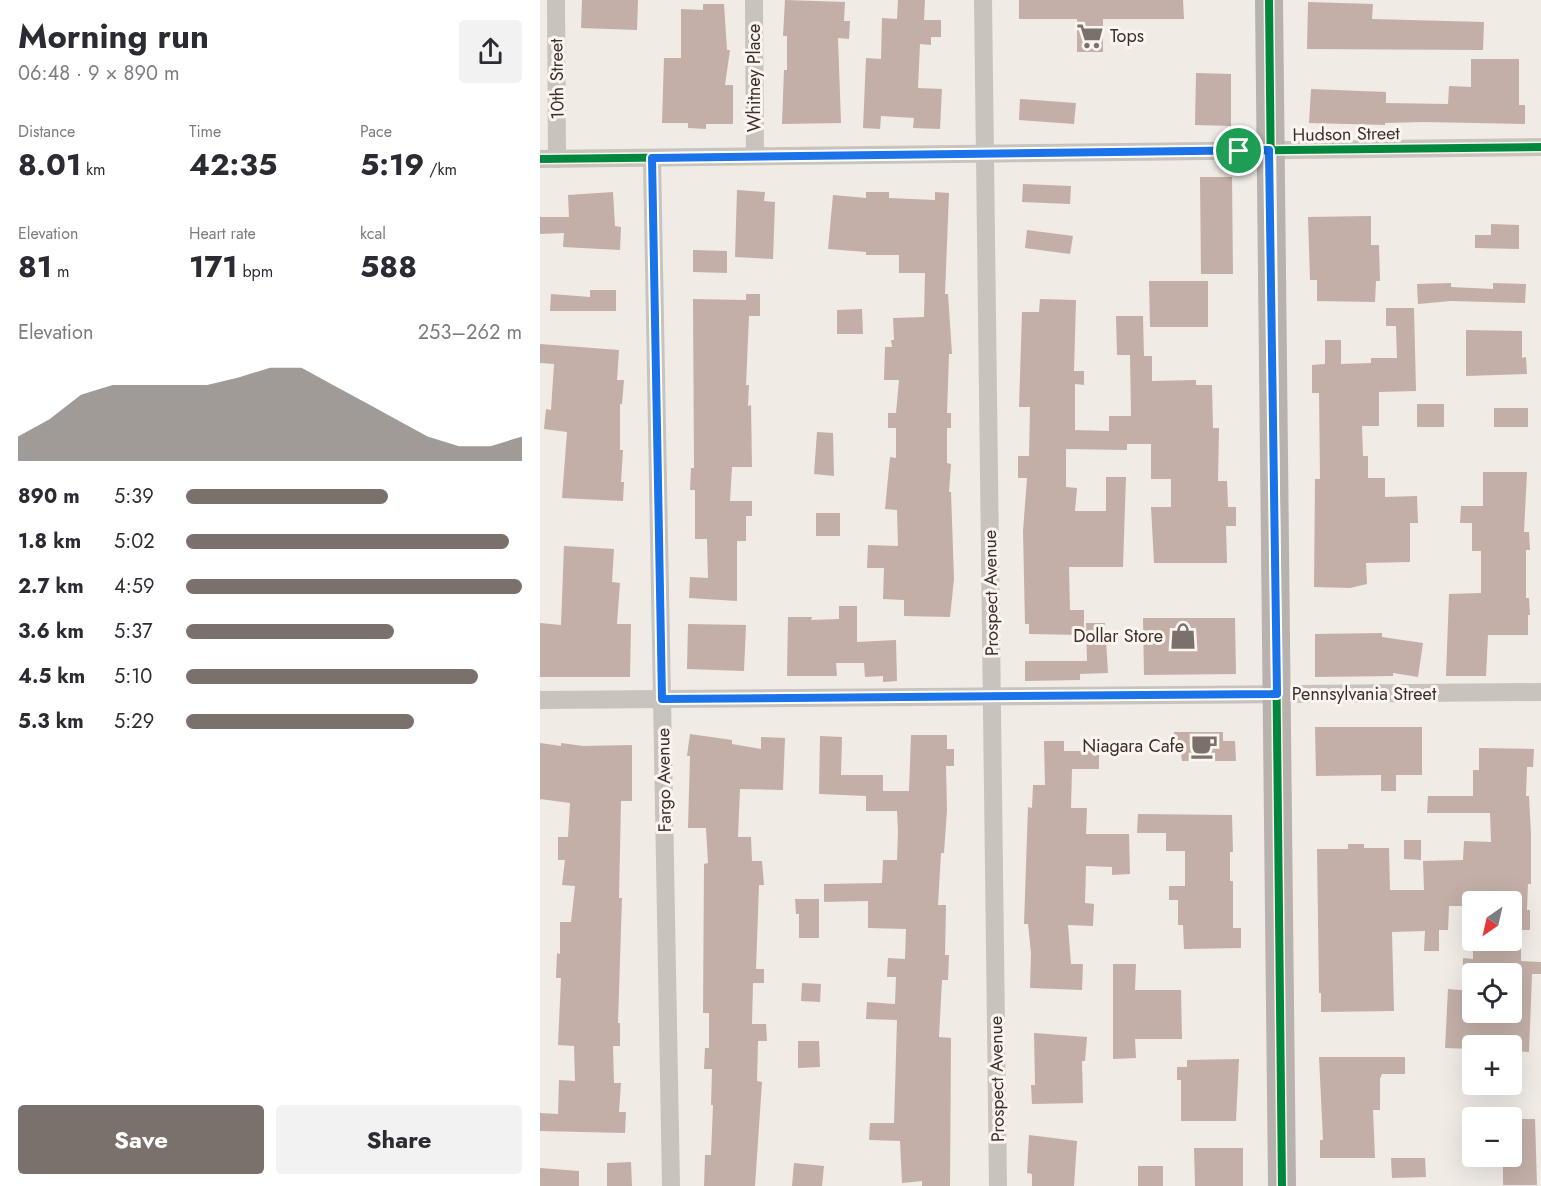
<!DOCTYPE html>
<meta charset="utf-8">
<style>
body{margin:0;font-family:Jost,sans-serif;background:#f2f2f3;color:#2b2b33;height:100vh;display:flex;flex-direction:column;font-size:22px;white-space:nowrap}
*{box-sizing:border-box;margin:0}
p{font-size:20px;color:#7c7c81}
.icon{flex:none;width:33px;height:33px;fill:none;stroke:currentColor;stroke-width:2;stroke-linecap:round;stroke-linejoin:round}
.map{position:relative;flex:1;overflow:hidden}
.side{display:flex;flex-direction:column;background:#fff;width:540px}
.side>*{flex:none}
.needle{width:39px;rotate:214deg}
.controls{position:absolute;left:922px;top:891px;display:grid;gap:12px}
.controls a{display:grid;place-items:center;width:60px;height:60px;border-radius:6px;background:#fff;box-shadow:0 6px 24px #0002;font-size:30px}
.pin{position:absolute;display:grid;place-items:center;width:51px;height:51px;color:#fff;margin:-26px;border:3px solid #fff;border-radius:50%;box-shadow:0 2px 6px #0007}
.round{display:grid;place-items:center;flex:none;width:63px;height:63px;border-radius:6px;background:#f2f2f3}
.overview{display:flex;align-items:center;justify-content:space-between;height:102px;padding:0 18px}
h1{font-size:33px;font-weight:700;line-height:45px}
.metrics{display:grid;grid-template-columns:repeat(3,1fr);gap:9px;height:102px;padding:6px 18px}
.metrics div{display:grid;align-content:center}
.metrics b{font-size:30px;font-weight:700}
.metrics small{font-size:16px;font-weight:400}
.metrics p{font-size:16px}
.chart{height:168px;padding:12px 18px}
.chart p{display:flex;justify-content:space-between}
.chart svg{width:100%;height:108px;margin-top:6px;fill:#7a716c;opacity:.7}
.cta{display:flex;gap:12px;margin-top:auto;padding:12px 18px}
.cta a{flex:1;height:69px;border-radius:6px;background:#7a716c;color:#fff;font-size:24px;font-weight:700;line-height:69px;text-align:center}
.cta a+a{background:#f2f2f3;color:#2b2b33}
ul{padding:0 18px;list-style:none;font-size:20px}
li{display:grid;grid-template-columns:96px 72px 1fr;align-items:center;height:45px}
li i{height:15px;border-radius:8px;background:#7a716c}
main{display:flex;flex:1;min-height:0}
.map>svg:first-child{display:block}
.building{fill:#c3afa7}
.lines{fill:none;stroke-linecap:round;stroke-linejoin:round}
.minor{stroke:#c9c3be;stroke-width:18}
.primary{stroke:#b8b1ad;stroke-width:28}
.cycleway-casing{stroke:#fbf5ee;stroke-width:11}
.cycleway{stroke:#00873e;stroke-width:8}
.route-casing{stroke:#fff;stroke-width:12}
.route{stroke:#1a73e8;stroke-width:8}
.labels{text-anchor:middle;stroke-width:6;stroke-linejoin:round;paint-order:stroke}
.poi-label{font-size:18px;fill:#3b302b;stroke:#fbf5ee;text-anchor:end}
.street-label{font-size:18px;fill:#3b302b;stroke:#fbf5ee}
</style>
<main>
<section class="side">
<div class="overview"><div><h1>Morning run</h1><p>06:48 · 9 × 890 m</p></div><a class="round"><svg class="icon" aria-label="share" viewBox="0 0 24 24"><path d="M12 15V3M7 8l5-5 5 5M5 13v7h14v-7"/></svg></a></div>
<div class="metrics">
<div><p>Distance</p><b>8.01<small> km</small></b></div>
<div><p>Time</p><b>42:35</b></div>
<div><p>Pace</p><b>5:19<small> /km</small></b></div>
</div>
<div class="metrics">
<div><p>Elevation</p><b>81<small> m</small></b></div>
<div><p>Heart rate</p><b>171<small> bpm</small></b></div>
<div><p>kcal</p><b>588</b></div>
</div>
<div class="chart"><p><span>Elevation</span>253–262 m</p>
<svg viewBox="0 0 160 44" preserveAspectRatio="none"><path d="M0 44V34L10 27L20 17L30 13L40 13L50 13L60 13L70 10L80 6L90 6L100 13L110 20L120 27L130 34L140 38L150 38L160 34V44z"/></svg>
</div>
<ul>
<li><b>890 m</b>5:39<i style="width:60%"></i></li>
<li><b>1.8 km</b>5:02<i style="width:96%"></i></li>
<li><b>2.7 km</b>4:59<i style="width:100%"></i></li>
<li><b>3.6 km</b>5:37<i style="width:62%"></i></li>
<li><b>4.5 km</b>5:10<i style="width:87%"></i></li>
<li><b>5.3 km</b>5:29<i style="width:68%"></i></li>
</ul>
<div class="cta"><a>Save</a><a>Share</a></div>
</section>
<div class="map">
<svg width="1001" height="1186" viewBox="0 0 1001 1186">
<rect width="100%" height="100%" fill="#f0ebe5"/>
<g class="building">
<path d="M42,0H98L97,30L41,28Z"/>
<path d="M245,0L305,2L304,21H310L309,39L298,38L301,123L242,124L244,70H247V36H243Z"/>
<path d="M358,0H385L384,20H401V37H391V45L380,44L378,88L402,89L400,129L373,128L374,118L341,116L340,129L323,128L326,58L341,59L342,18L357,19Z"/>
<path d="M479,0H643L644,19H563V52H537V19H479Z"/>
<path d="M768,2L833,4L832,19L944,22L943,50L767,49Z"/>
<path d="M163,4H184L187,50H190L185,85H193V124H166V129L148,128V123H122L124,58H141V9L163,10Z"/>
<path d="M931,59H979V105H985V124L884,122L845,123V125L769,123L771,89L846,92V103L908,104L909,86L931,87Z"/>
<path d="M656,73L691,74V126L655,125Z"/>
<path d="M480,99L536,103L534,124L479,120Z"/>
<path d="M660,177H692L693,274H661Z"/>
<path d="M483,184L531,186L530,204L482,202Z"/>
<path d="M197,190L225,192L224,201L235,202L233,259L195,257Z"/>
<path d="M73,192L75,226L81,227L80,250L23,247L24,233L0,234V217H29L28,195Z"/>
<path d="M326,192H349V198L395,200V192L409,193L405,294H408L412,354H409L407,413H411V428H407V463L411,464L409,492H411L414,579L410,617L364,616V600L343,599L344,568H327L328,545L358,546L357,510L345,509L350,457L356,458V428H348V413H356L359,380H344L345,347H352L351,340H354L353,318L384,317L385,273H359V255H326V252L288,249L293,195L326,198Z"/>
<path d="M831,216V245H839L840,281H836L835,302L777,301V280H770L768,217Z"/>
<path d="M951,224L979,225V249L935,248V235H951Z"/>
<path d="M487,230L533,236L530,254L485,248Z"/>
<path d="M153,250L187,251V273L153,272Z"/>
<path d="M609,281H668V327H610Z"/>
<path d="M911,283V287L953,289V283L986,284L985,303L911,301L878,304L877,284Z"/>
<path d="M50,290H76V311H10L11,294L50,297Z"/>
<path d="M206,294H220V316H209L206,385H209L208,406L211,405L212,467H192L190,501H212V516H206V541H197V601L149,598L150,577L168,578L167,539H155V490H150L151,468H154L153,299L206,300Z"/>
<path d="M500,299L536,300L534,371H544V385L535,384V430L569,431V416H591L590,355H577L576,316H603L604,356H612V381L656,380V385H672L673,428H679L678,481H687L688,507H696V526H686L687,563H614L611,507H631V479H611V444H587V450L526,449V487L537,488L535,511H566V477H586L583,567H529L530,610H544V635L489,634V624H485L483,531L487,478H478V456H489L490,407H479L482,312H499Z"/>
<path d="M846,308H874L876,391L839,392V426H822L823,456H828V478H845V497L877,496L878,523H870V562L826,563L827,584L810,588L774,587L775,479H780L779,393H772V365L785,364V340H801V364L831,363V358H857L856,326H846Z"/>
<path d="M322,309L323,334H297V310Z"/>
<path d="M926,330L982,331V358L986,357L987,374L926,376Z"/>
<path d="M0,344L79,350L77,380H84L82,404H80V450H83L81,482H84L83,501L22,498L27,432L4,429L6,409L11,410L14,364L0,363Z"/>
<rect x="877" y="404" width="27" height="23"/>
<rect x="954" y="408" width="34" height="19"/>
<path d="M277,432L293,433L294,476L274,474Z"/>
<path d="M943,472H987L984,532H989L990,550H986V598H989L990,615H988V635H948L946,676H906L909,594L941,593V551H932V523H920L921,506H943Z"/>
<rect x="276" y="513" width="24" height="23"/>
<path d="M24,546L74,549L72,582L80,583L77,624H91L90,677H0V623L21,625Z"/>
<path d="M299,606H317V642L356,640L357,681L343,682V676L325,677L324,663H296L297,676H247L248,617H272L271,620L299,619Z"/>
<path d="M603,618H695L696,674L604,675Z"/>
<path d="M546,623H565L568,673L540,674V680L485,681V661H547Z"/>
<path d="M148,624L206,625L204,671L147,669Z"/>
<path d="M842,633V637L883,643L878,677L853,673V676L775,677V634Z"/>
<path d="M775,727H882V775H856V791H841V775L776,776Z"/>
<path d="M634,732H683V741H695L696,761H642L641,754H634Z"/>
<path d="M150,734L192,740V744L221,749V737L245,738L243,790L200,789L198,837H211L212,861H222L224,885H219L216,969H224V983H213L212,1024H226L227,1041H218L217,1081L222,1082L215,1186H164L165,1155H171L173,1105H171L172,1069H164L165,1048H169V1013H163L164,864L168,863L166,828H148L150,756H147Z"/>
<path d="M371,735H407V749H414V766H406L407,810L404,853H401L398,905H406L405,955H409L408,980H402L399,1037L411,1038L410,1186H382V1181L362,1183L360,1141L329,1140L330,1123H354L357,1020L326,1019L327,1002L355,1004L356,977H347L348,958L365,959L366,929L328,928V901L284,902V884L342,883L343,860H357L358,831L357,811H326V796L279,794L280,736L302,737L301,775H343V791H369Z"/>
<path d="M504,741H524V751H559V769H532L531,808H547L546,834H589L590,874L572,875V867L546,866L545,903L554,904L553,926L528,925L531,964H543L542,990L490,988L491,953L488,924H484L488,807L492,808L493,785H505Z"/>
<path d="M0,743L21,746V743L43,746L92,745V801H81L79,898H82L78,1023H80V1046H73L74,1083H81L79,1112H86L85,1133L0,1131V1113L18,1114L19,1080L35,1081L34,1046L18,1045L21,978H16L17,953L20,954V922H31L35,886L22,885L25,860H18V837H28L30,803L0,799Z"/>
<path d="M939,748L994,749L993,767H987L986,796H989L991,835V884H988L987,910H990V930H972V902H933V906H909L908,930H899V951H884L885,931L852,932L854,1011L781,1012V993H779L777,849H808V844H824V848H849L850,890H884L883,861L923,860L924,841L951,842L950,813H887L888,796H933V770H939Z"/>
<path d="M598,814L692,815L693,852H690V881H693V928H701V948L644,949L643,925H638V900H629V886H645V851H626V833H597Z"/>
<path d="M864,840H881V860L864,859Z"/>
<path d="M255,899H279V938H259V914H256Z"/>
<path d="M933,940H981V961L1001,962V974H992L989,1052L972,1051V1046H933V1049L905,1048L908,989L933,991V1012H972V974H923V958L933,959Z"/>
<path d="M573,964H596L595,990H641L642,1039H595L596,1058L573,1059Z"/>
<path d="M262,983L281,984L280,1002L261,1001Z"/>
<path d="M494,1033L547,1037L545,1061H542L543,1103L492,1104L491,1085H495Z"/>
<path d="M258,1041H279L280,1067L258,1068Z"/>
<path d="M779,1057H865V1074H842L840,1079V1110H833L835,1158H780V1140H783Z"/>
<path d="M699,1059L696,1121H641V1080H637V1067H647V1060Z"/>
<path d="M972,1119H995L997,1185H963V1165H972Z"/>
<path d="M489,1135L537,1141L534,1186H492V1174L487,1173Z"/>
<path d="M654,1148H703V1186H655Z"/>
<path d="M851,1158H885L886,1177L852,1178Z"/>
<path d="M91,1162L92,1186H67V1163Z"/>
<path d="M254,1163L284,1166L282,1186H252Z"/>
<rect x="598" y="1166" width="25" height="20"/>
<path d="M0,1168L39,1171V1186H0Z"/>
</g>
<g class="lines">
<g class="minor">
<path d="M16,0L17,159"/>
<path d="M214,0L215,156"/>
<path d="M443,0L458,1186"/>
<path d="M112,158L131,1186"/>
<path d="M0,159L1001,147"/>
<path d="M0,700L1001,692"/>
</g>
<path class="primary" d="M729,0L742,1186"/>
<defs>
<g id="cycleway">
<path d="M729,0L742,1186"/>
<path d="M0,159L1001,147"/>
</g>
</defs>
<use href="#cycleway" class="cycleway-casing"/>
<use href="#cycleway" class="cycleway"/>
</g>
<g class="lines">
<defs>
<path id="route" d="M729,150L737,694L122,699L112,158Z"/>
</defs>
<use href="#route" class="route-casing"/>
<use href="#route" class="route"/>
</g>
<defs>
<symbol id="supermarket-bare" viewBox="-9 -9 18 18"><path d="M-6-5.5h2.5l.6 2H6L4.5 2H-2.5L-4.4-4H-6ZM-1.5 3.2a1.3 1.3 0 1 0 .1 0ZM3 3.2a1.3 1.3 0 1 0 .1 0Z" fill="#7a716c" stroke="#fbf5ee" stroke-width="2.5" paint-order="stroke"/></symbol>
<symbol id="shop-bare" viewBox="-9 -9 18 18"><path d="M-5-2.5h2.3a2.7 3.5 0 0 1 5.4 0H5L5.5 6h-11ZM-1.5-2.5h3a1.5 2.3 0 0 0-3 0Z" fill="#7a716c" stroke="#fbf5ee" stroke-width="2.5" paint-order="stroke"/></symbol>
<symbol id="cafe-bare" viewBox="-9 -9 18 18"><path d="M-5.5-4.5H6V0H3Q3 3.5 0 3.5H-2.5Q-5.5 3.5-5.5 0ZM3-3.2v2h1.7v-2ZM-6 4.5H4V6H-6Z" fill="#7a716c" stroke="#fbf5ee" stroke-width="2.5" paint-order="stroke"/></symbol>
</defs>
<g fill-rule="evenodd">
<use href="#supermarket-bare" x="531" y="17" width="38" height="38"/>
<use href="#shop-bare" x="624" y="617" width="38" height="38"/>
<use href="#cafe-bare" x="645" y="727" width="38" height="38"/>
</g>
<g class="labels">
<g class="poi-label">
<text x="570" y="42" text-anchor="start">Tops</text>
<text x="623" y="642">Dollar Store</text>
<text x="644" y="752">Niagara Cafe</text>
</g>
<g class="street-label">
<text transform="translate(214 78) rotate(-90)" y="6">Whitney Place</text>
<text transform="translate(17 79) rotate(-91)" y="6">10th Street</text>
<text transform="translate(806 134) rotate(-1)" y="6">Hudson Street</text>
<text transform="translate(451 593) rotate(-91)" y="6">Prospect Avenue</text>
<text x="824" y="700">Pennsylvania Street</text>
<text transform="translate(124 780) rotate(-91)" y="6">Fargo Avenue</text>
<text transform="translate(457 1079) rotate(-91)" y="6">Prospect Avenue</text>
</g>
</g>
</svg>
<div class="controls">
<a><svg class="needle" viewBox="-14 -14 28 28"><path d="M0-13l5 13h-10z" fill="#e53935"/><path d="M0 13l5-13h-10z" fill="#7c7c81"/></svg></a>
<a><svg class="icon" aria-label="locate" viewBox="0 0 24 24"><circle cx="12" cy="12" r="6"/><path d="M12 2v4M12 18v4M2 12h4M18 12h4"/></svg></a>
<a>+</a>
<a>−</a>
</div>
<div class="pin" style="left:699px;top:151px;background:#1e9e55"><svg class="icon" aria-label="arrive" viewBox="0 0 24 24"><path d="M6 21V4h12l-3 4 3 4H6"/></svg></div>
</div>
</main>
